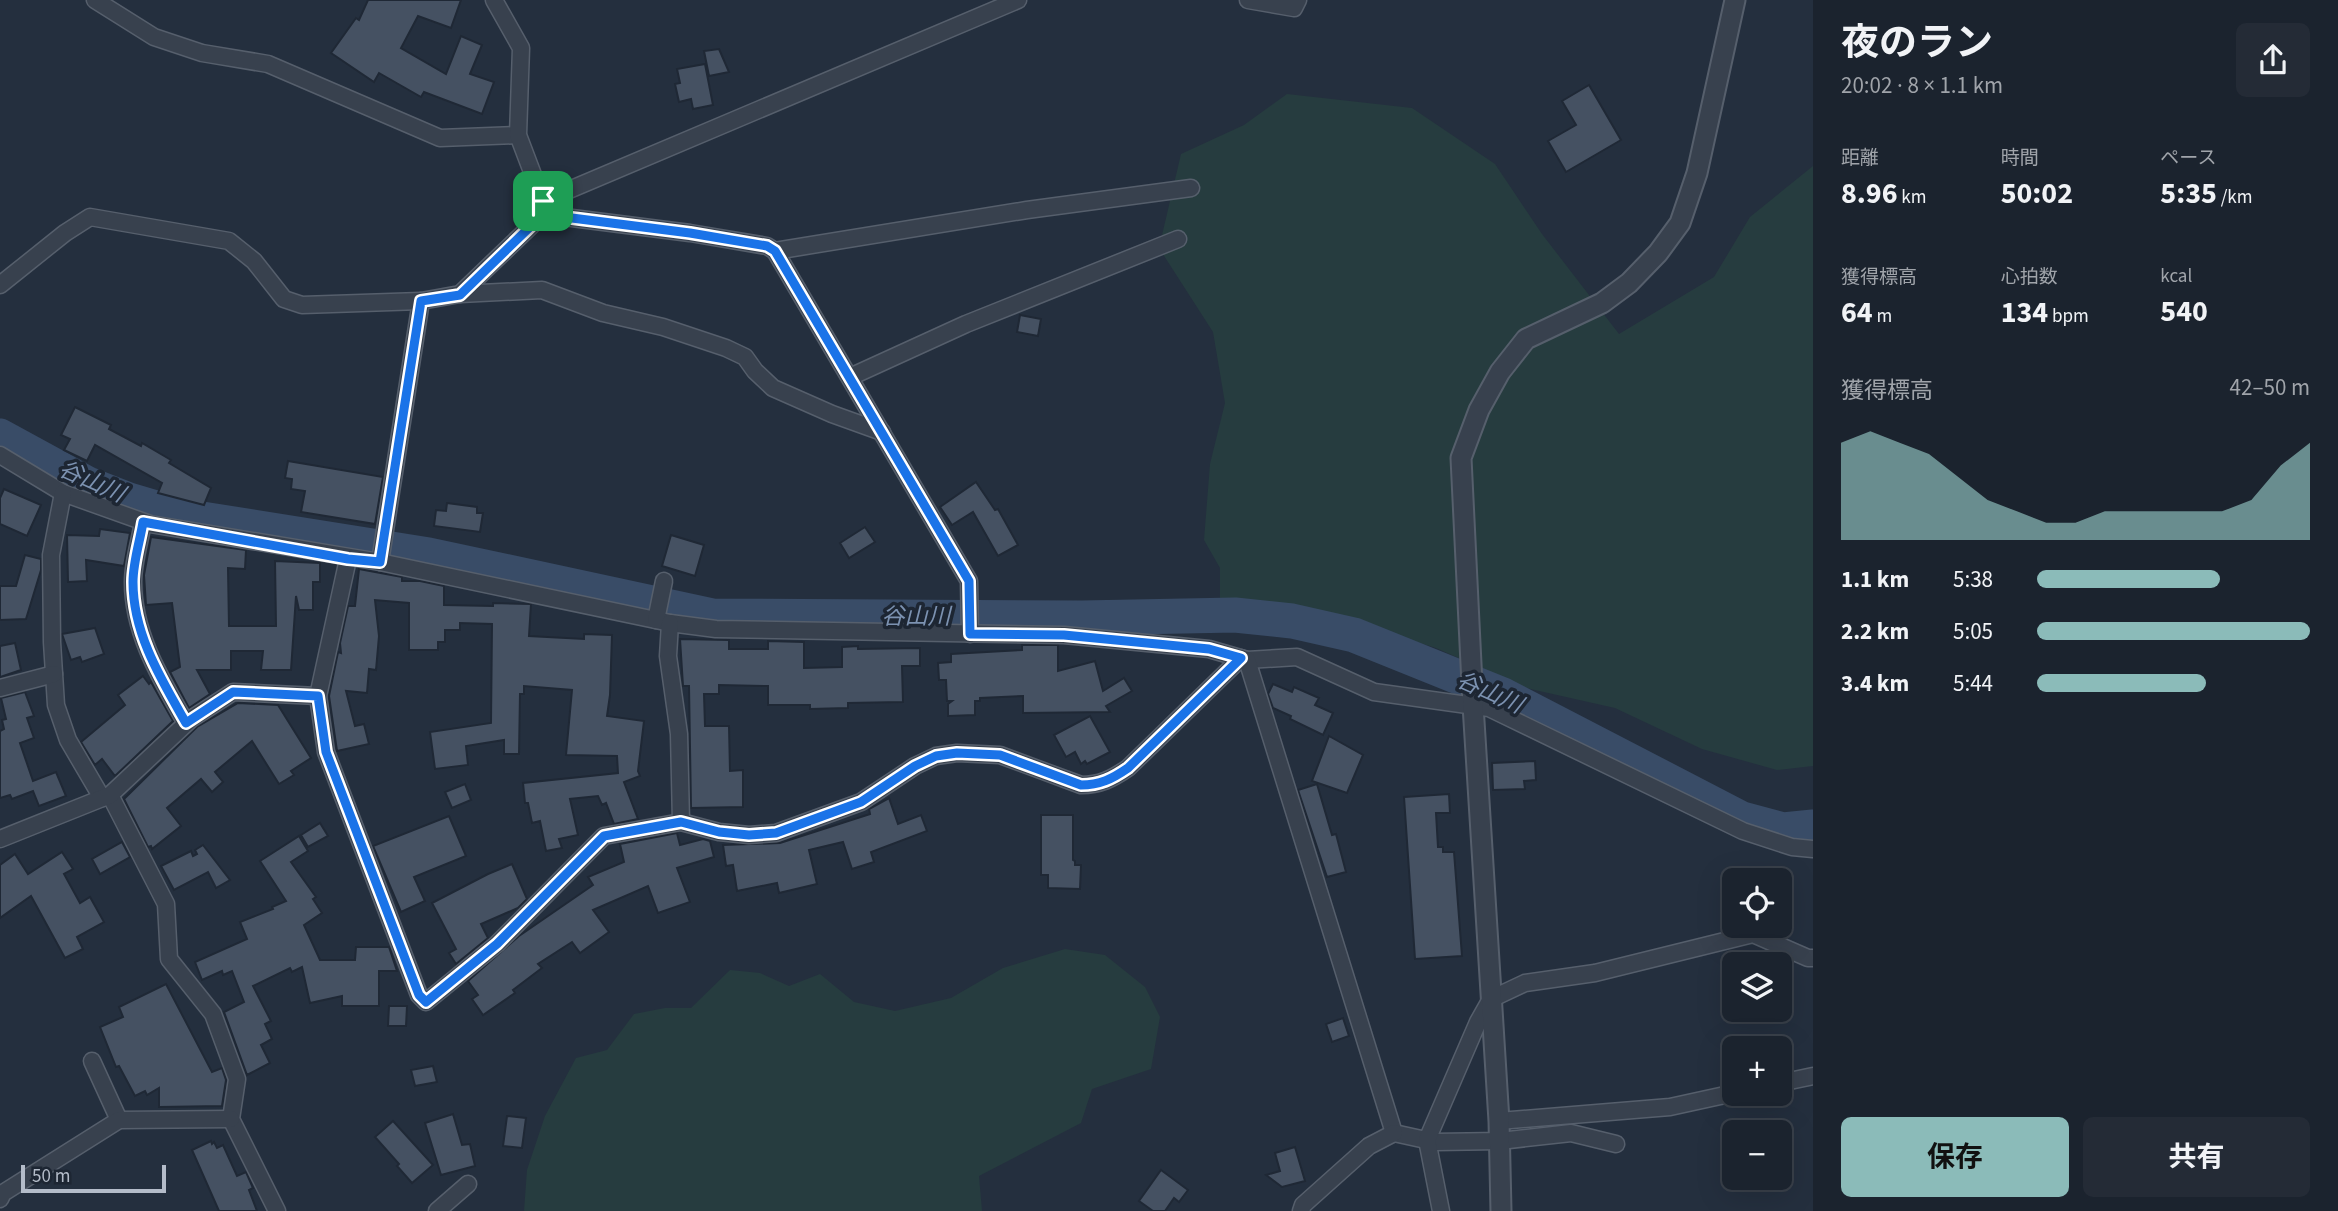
<!DOCTYPE html>
<html lang="ja">
<meta charset="utf-8">
<style>
body{margin:0;font-family:"Source Sans 3","Noto Sans JP",sans-serif;background:#242b36;color:#f1f3f6;height:100vh;display:flex;flex-direction:column;font-size:26px;white-space:nowrap}
*{box-sizing:border-box;margin:0}
p{font-size:23px;color:#a0a4aa}
.icon{flex:none;width:38px;height:38px;fill:none;stroke:currentColor;stroke-width:2;stroke-linecap:round;stroke-linejoin:round}
.map{position:relative;flex:1;overflow:hidden}
.panel{display:flex;flex-direction:column;background:#1b232e;width:525px}
.panel>*{flex:none}
.controls{position:absolute;left:1722px;top:868px;display:grid;gap:14px}
.controls a{display:grid;place-items:center;width:70px;height:70px;border-radius:10px;background:#1b232e;box-shadow:0 7px 28px #0002,0 0 0 2px #39404a;font-size:35px}
.scale{position:absolute;left:21px;bottom:18px;width:145px;box-sizing:border-box;padding-left:7px;border:4px solid #b4bcc9;border-top:0;font-size:19px;line-height:24px;white-space:nowrap;color:#b4bcc9;-webkit-text-stroke:5px #1d2633;paint-order:stroke}
.pin{position:absolute;display:grid;place-items:center;width:60px;height:60px;color:#fff;margin:-30px;border-radius:14px;box-shadow:0 4px 10px #0006}
.round{display:grid;place-items:center;flex:none;width:74px;height:74px;border-radius:10px;background:#242b36}
.headline{display:flex;align-items:center;justify-content:space-between;height:119px;padding:0 28px}
h1{font-size:38px;font-weight:700;line-height:52px}
.figures{display:grid;grid-template-columns:repeat(3,1fr);gap:10px;height:119px;padding:7px 28px}
.figures div{display:grid;align-content:center}
.figures b{font-size:30px;font-weight:700}
.figures small{font-size:19px;font-weight:400}
.figures p{font-size:19px}
.chart{height:196px;padding:14px 28px}
.chart p{display:flex;justify-content:space-between}
.chart svg{width:100%;height:126px;margin-top:7px;fill:#8bbbb9;opacity:.7}
.cta{display:flex;gap:14px;margin-top:auto;padding:14px 28px}
.cta a{flex:1;height:80px;border-radius:10px;background:#8bbbb9;color:#111;font-size:28px;font-weight:700;line-height:80px;text-align:center}
.cta a+a{background:#242b36;color:#f1f3f6}
ul{padding:0 28px;list-style:none;font-size:23px}
li{display:grid;grid-template-columns:112px 84px 1fr;align-items:center;height:52px}
li i{height:18px;border-radius:9px;background:#8bbbb9}
main{display:flex;flex:1;min-height:0}
.map>svg:first-child{display:block}
.green{fill:#263c3f}
.lines{fill:none;stroke-linecap:round;stroke-linejoin:round}
.river{stroke:#394c67;stroke-width:35}
.building{fill:#455162;stroke:#1f2835;stroke-width:2}
.minor-casing{stroke:#565f6c;stroke-width:19}
.tertiary-casing{stroke:#565f6c;stroke-width:23}
.minor{stroke:#38414e;stroke-width:16}
.tertiary{stroke:#38414e;stroke-width:19}
.route-casing{stroke:#fff;stroke-width:14}
.route{stroke:#1a73e8;stroke-width:9}
.labels{text-anchor:middle;stroke-width:7;stroke-linejoin:round;paint-order:stroke}
.water-label{font-size:23px;font-style:italic;fill:#7c92b1;stroke:#1d2633}
</style>
<main>
<div class="map">
<svg width="1813" height="1211" viewBox="0 0 1813 1211">
<rect width="100%" height="100%" fill="#242f3e"/>
<g class="green">
<path d="M1287,94L1412,108L1495,164L1542,234L1619,334L1714,277L1750,217L1813,166V766L1777,770L1702,749L1615,708L1526,688L1436,648L1308,609L1220,604V568L1204,540L1210,464L1225,403L1213,332L1159,248L1181,154L1244,125Z"/>
<path d="M1065,949L1105,955L1145,987L1160,1017L1151,1069L1092,1089L1081,1123L979,1176L982,1211H524L527,1170L545,1116L576,1058L607,1050L634,1014L665,1008H691L730,970L760,973L789,986L820,974L854,1002L895,1011L951,998L1003,968Z"/>
</g>
<g class="lines">
<path class="river" d="M0,436L88,484L129,500L183,516L429,555L713,616L1082,618L1235,615L1292,621L1354,635L1503,695L1742,819L1783,830L1813,827"/>
</g>
<g class="building">
<path d="M368,0H461L451,28L418,16L401,48L446,74L461,36L482,45L470,74L494,82L482,114L424,92L421,97L379,73L374,82L331,53L356,18L359,20Z"/>
<path d="M719,49L729,72L709,76L704,51Z"/>
<path d="M705,64L713,105L693,109L691,99L679,102L675,84L680,83L677,69Z"/>
<path d="M1589,85L1621,140L1566,172L1548,141L1576,125L1562,101Z"/>
<path d="M1020,315L1041,319L1038,336L1017,332Z"/>
<path d="M75,407L111,425L109,429L141,446L142,443L171,460L169,463L211,488L204,505L158,493L162,483L95,445L87,461L64,450L70,439L61,435Z"/>
<path d="M288,461L383,477L375,524L301,512L305,491L291,489L292,479L285,478Z"/>
<path d="M976,482L995,510L998,509L1018,545L998,556L973,512L952,525L940,507Z"/>
<path d="M4,489L41,505L27,536L0,524V498Z"/>
<path d="M447,503L477,507V513H483L480,532L434,526L436,510L446,511Z"/>
<path d="M865,527L875,542L849,558L840,543Z"/>
<path d="M100,529L130,533L124,566L86,560L87,581L68,582L67,535L99,536Z"/>
<path d="M671,535L704,545L695,576L662,566Z"/>
<path d="M151,537L246,550L245,569L228,568L229,626H276L275,561L320,563V582H313V610H299L296,596L291,670H261L263,651H231V670H197L210,694L189,708L170,672L180,667L172,603L146,605L144,575Z"/>
<path d="M25,555L41,559V570L26,619L0,620V586H16Z"/>
<path d="M359,569L402,577V581H420L444,586V605L493,606V603L531,604L529,636L584,639V634L612,635L610,695L607,716L644,721L638,771L640,776L624,782L638,819L614,824L606,803L602,805L598,796L570,799L578,835L559,839L562,848L546,851L540,821L532,823L528,803H525L523,783L618,773L617,756L566,755L572,690L524,686V694H520L519,754H504V740L466,746L468,765L435,769L430,732L491,723L492,624L460,623V630H445V642H438V650H409V603L375,600L379,636L376,670L369,669L367,693L346,691L355,726L364,724L369,744L337,751L329,696L338,652L341,653L340,643L348,606H355Z"/>
<path d="M95,628L104,654L82,662L80,657L71,660L62,634Z"/>
<path d="M680,639L729,640V649H768V641L804,642V668L842,667V647L858,646V649L920,648V666H902L903,702L848,703V708L810,709V705H768V686L719,685V694H704L705,726H729L730,771L743,770V807L691,808L689,686H683Z"/>
<path d="M15,643L21,670L0,677V646Z"/>
<path d="M1022,645H1058V671L1095,661L1103,691L1124,678L1132,691L1106,706L1110,712L1023,713V696L980,698V701H975V715L948,716V704L952,701H947L946,680H939L938,663L951,662V654L1022,650Z"/>
<path d="M143,676L149,684L151,682L173,721L115,776L102,759L95,765L81,742L125,705L118,695Z"/>
<path d="M1273,684L1292,692L1294,687L1319,698L1315,705L1333,713L1323,735L1290,719L1291,716L1273,708L1268,694Z"/>
<path d="M25,692L34,716L27,718L34,738L20,743L33,781L56,772L66,796L39,806L33,791L12,799L10,795L0,798V731L4,729L2,720L6,719L1,698Z"/>
<path d="M238,703L278,705L311,758L291,771L294,775L279,784L252,741L215,772L223,782L212,792L201,779L167,808L181,826L152,849L151,846L148,847L124,799L197,727Z"/>
<path d="M1090,716L1110,752L1087,764L1085,761L1081,764L1075,752L1066,757L1054,735Z"/>
<path d="M1329,736L1363,755L1347,793L1312,781Z"/>
<path d="M1535,761L1536,780L1524,781L1525,789L1493,790L1492,763Z"/>
<path d="M465,784L471,800L452,808L445,792Z"/>
<path d="M1317,784L1332,835L1336,834L1346,872L1327,877L1298,790Z"/>
<path d="M1449,794L1450,813H1436L1438,847H1443V852H1454L1462,956L1415,959L1404,797Z"/>
<path d="M889,798L898,824L921,815L927,831L871,852L874,862L852,869L843,842L809,850L817,884L779,893L777,883L737,891L733,865L726,866L723,845L780,843L870,814L869,809Z"/>
<path d="M1041,815H1073V860L1075,861V865H1081L1080,889L1048,888V875H1041Z"/>
<path d="M449,816L466,856L414,877L425,901L401,912L373,846Z"/>
<path d="M320,823L328,836L308,847L301,835Z"/>
<path d="M677,833L680,845L703,839L710,841L714,857L677,868L690,902L658,913L648,886L593,910L609,932L580,953L572,942L538,964L542,968L513,990L515,993L483,1015L472,999L478,995L468,981L519,936L593,885L588,877L624,862L620,844Z"/>
<path d="M299,836L308,851L291,862L316,897L313,899L322,913L304,925L320,960H355L356,947H389L397,971H379V1006H342V996L310,1003L302,967L292,972L290,968L253,986L271,1021L265,1024L272,1039L261,1045L270,1063L247,1075L224,1012L244,1002L232,971L223,975L222,971L202,980L195,962L247,939L240,922L273,909L272,907L286,901L260,861Z"/>
<path d="M122,842L130,857L100,874L92,859Z"/>
<path d="M203,845L230,880L216,888L208,872L174,890L161,866L191,851L193,856L197,854L195,850Z"/>
<path d="M62,852L73,869L64,874L80,903L90,897L104,922L77,937L83,949L65,958L31,896L0,918V865L15,854L28,874Z"/>
<path d="M512,864L527,899L518,908L481,924L488,938L456,964L449,953L456,949L432,903L488,874Z"/>
<path d="M166,984L212,1072L222,1068L226,1080L222,1106L159,1107V1088L147,1095L145,1091L135,1096L119,1066L116,1067L100,1027L123,1017L119,1007Z"/>
<path d="M389,1006H407L406,1026H388Z"/>
<path d="M1343,1018L1349,1036L1332,1042L1326,1024Z"/>
<path d="M433,1066L437,1082L415,1086L411,1070Z"/>
<path d="M453,1114L462,1145L470,1144L475,1166L441,1175L425,1123Z"/>
<path d="M507,1116L526,1118L522,1148L503,1146Z"/>
<path d="M393,1121L433,1165L412,1183L397,1166L399,1164L375,1137Z"/>
<path d="M211,1141L212,1144L214,1142L217,1148L223,1145L237,1176L246,1172L253,1188L249,1190L257,1211H219L192,1150Z"/>
<path d="M1295,1147L1305,1181L1282,1187L1266,1175L1280,1171L1275,1153Z"/>
<path d="M1161,1170L1188,1190L1179,1202L1174,1198L1165,1211H1153L1139,1201Z"/>
</g>
<g class="lines">
<defs>
<g id="minor">
<path d="M95,0L154,37L202,53L268,64L440,138L518,135"/>
<path d="M494,0L521,48L518,135L543,201L564,217L690,233L767,246L775,251L969,581L970,634"/>
<path d="M1248,0L1294,8L1298,0"/>
<path d="M775,251L1027,210L1191,188"/>
<path d="M0,285L65,233L90,217L229,241L254,261L284,299L302,305L421,301"/>
<path d="M460,294L542,290L603,313L663,327L726,348L745,357L755,371L773,388L832,414L882,432"/>
<path d="M850,377L966,324L1178,239"/>
<path d="M0,455L63,493L150,524L380,562L670,623L716,629L1064,635L1209,649L1247,660L1297,657L1374,692L1489,708L1743,831L1792,847L1813,849"/>
<path d="M63,493L51,555L52,642L56,705L68,740L102,798"/>
<path d="M143,522C140,541 133,562 133,582C133,634 161,679 186,723"/>
<path d="M380,562L421,301L460,294L532,225L543,201L1018,0"/>
<path d="M656,620L664,581"/>
<path d="M670,623L668,656L679,734L681,822"/>
<path d="M1247,660L1394,1133L1435,1142L1500,1141L1571,1133L1616,1144"/>
<path d="M0,688L54,674"/>
<path d="M318,696L326,752L419,995L426,1002L497,944L604,836L681,822L719,832L749,835L776,833L861,802L915,766L936,756L957,753L1000,755L1081,785C1100,785 1112,779 1128,768L1241,658"/>
<path d="M110,795L166,904L169,959L213,1014L237,1079L231,1119L277,1211"/>
<path d="M0,839L110,795L191,719L233,692L318,696L348,559"/>
<path d="M92,1061L119,1120"/>
<path d="M1780,1083L1813,1076"/>
<path d="M1499,1121L1670,1107L1734,1093"/>
<path d="M0,1199L3,1193L119,1120L231,1119"/>
<path d="M437,1211L468,1184"/>
<path d="M1301,1211L1303,1205L1369,1146L1394,1133"/>
<path d="M1441,1211L1427,1140L1478,1022L1491,999L1525,983L1595,973L1753,934L1808,958H1813"/>
</g>
<path id="tertiary" d="M1501,1211L1499,1121L1473,705L1461,458L1479,410L1500,372L1526,339L1602,303L1629,283L1658,253L1680,223L1697,173L1735,0"/>
</defs>
<use href="#minor" class="minor-casing"/>
<use href="#tertiary" class="tertiary-casing"/>
<use href="#minor" class="minor"/>
<use href="#tertiary" class="tertiary"/>
</g>
<g class="lines">
<defs>
<path id="route" d="M543,201L564,217L690,233L767,246L775,251L969,581L970,634L1064,635L1209,649L1241,658L1128,768C1112,779 1100,785 1081,785L1000,755L957,753L936,756L915,766L861,802L776,833L749,835L719,832L681,822L604,836L497,944L426,1002L419,995L326,752L318,696L233,692L186,723C161,679 133,634 133,582C133,562 140,541 143,522L348,559L380,562L421,301L460,295L532,225Z"/>
</defs>
<use href="#route" class="route-casing"/>
<use href="#route" class="route"/>
</g>
<g class="labels">
<g class="water-label">
<text transform="translate(92 481) rotate(24)" y="8">谷山川</text>
<text x="916" y="624">谷山川</text>
<text transform="translate(1490 692) rotate(24)" y="8">谷山川</text>
</g>
</g>
</svg>
<div class="controls">
<a><svg class="icon" aria-label="locate" viewBox="0 0 24 24"><circle cx="12" cy="12" r="6"/><path d="M12 2v4M12 18v4M2 12h4M18 12h4"/></svg></a>
<a><svg class="icon" aria-label="layers" viewBox="0 0 24 24"><path d="M12 4l9 5-9 5-9-5zM3 14l9 5 9-5"/></svg></a>
<a>+</a>
<a>−</a>
</div>
<div class="scale">50 m</div>
<div class="pin" style="left:543px;top:201px;background:#1e9e55"><svg class="icon" aria-label="arrive" viewBox="0 0 24 24"><path d="M6 21V4h12l-3 4 3 4H6"/></svg></div>
</div>
<section class="panel">
<div class="headline"><div><h1>夜のラン</h1><p>20:02 · 8 × 1.1 km</p></div><a class="round"><svg class="icon" aria-label="share" viewBox="0 0 24 24"><path d="M12 15V3M7 8l5-5 5 5M5 13v7h14v-7"/></svg></a></div>
<div class="figures">
<div><p>距離</p><b>8.96<small> km</small></b></div>
<div><p>時間</p><b>50:02</b></div>
<div><p>ペース</p><b>5:35<small> /km</small></b></div>
</div>
<div class="figures">
<div><p>獲得標高</p><b>64<small> m</small></b></div>
<div><p>心拍数</p><b>134<small> bpm</small></b></div>
<div><p>kcal</p><b>540</b></div>
</div>
<div class="chart"><p><span>獲得標高</span>42–50 m</p>
<svg viewBox="0 0 160 44" preserveAspectRatio="none"><path d="M0 44V10L10 6L20 10L30 14L40 22L50 30L60 34L70 38L80 38L90 34L100 34L110 34L120 34L130 34L140 30L150 18L160 10V44z"/></svg>
</div>
<ul>
<li><b>1.1 km</b>5:38<i style="width:67%"></i></li>
<li><b>2.2 km</b>5:05<i style="width:100%"></i></li>
<li><b>3.4 km</b>5:44<i style="width:62%"></i></li>
</ul>
<div class="cta"><a>保存</a><a>共有</a></div>
</section>
</main>
